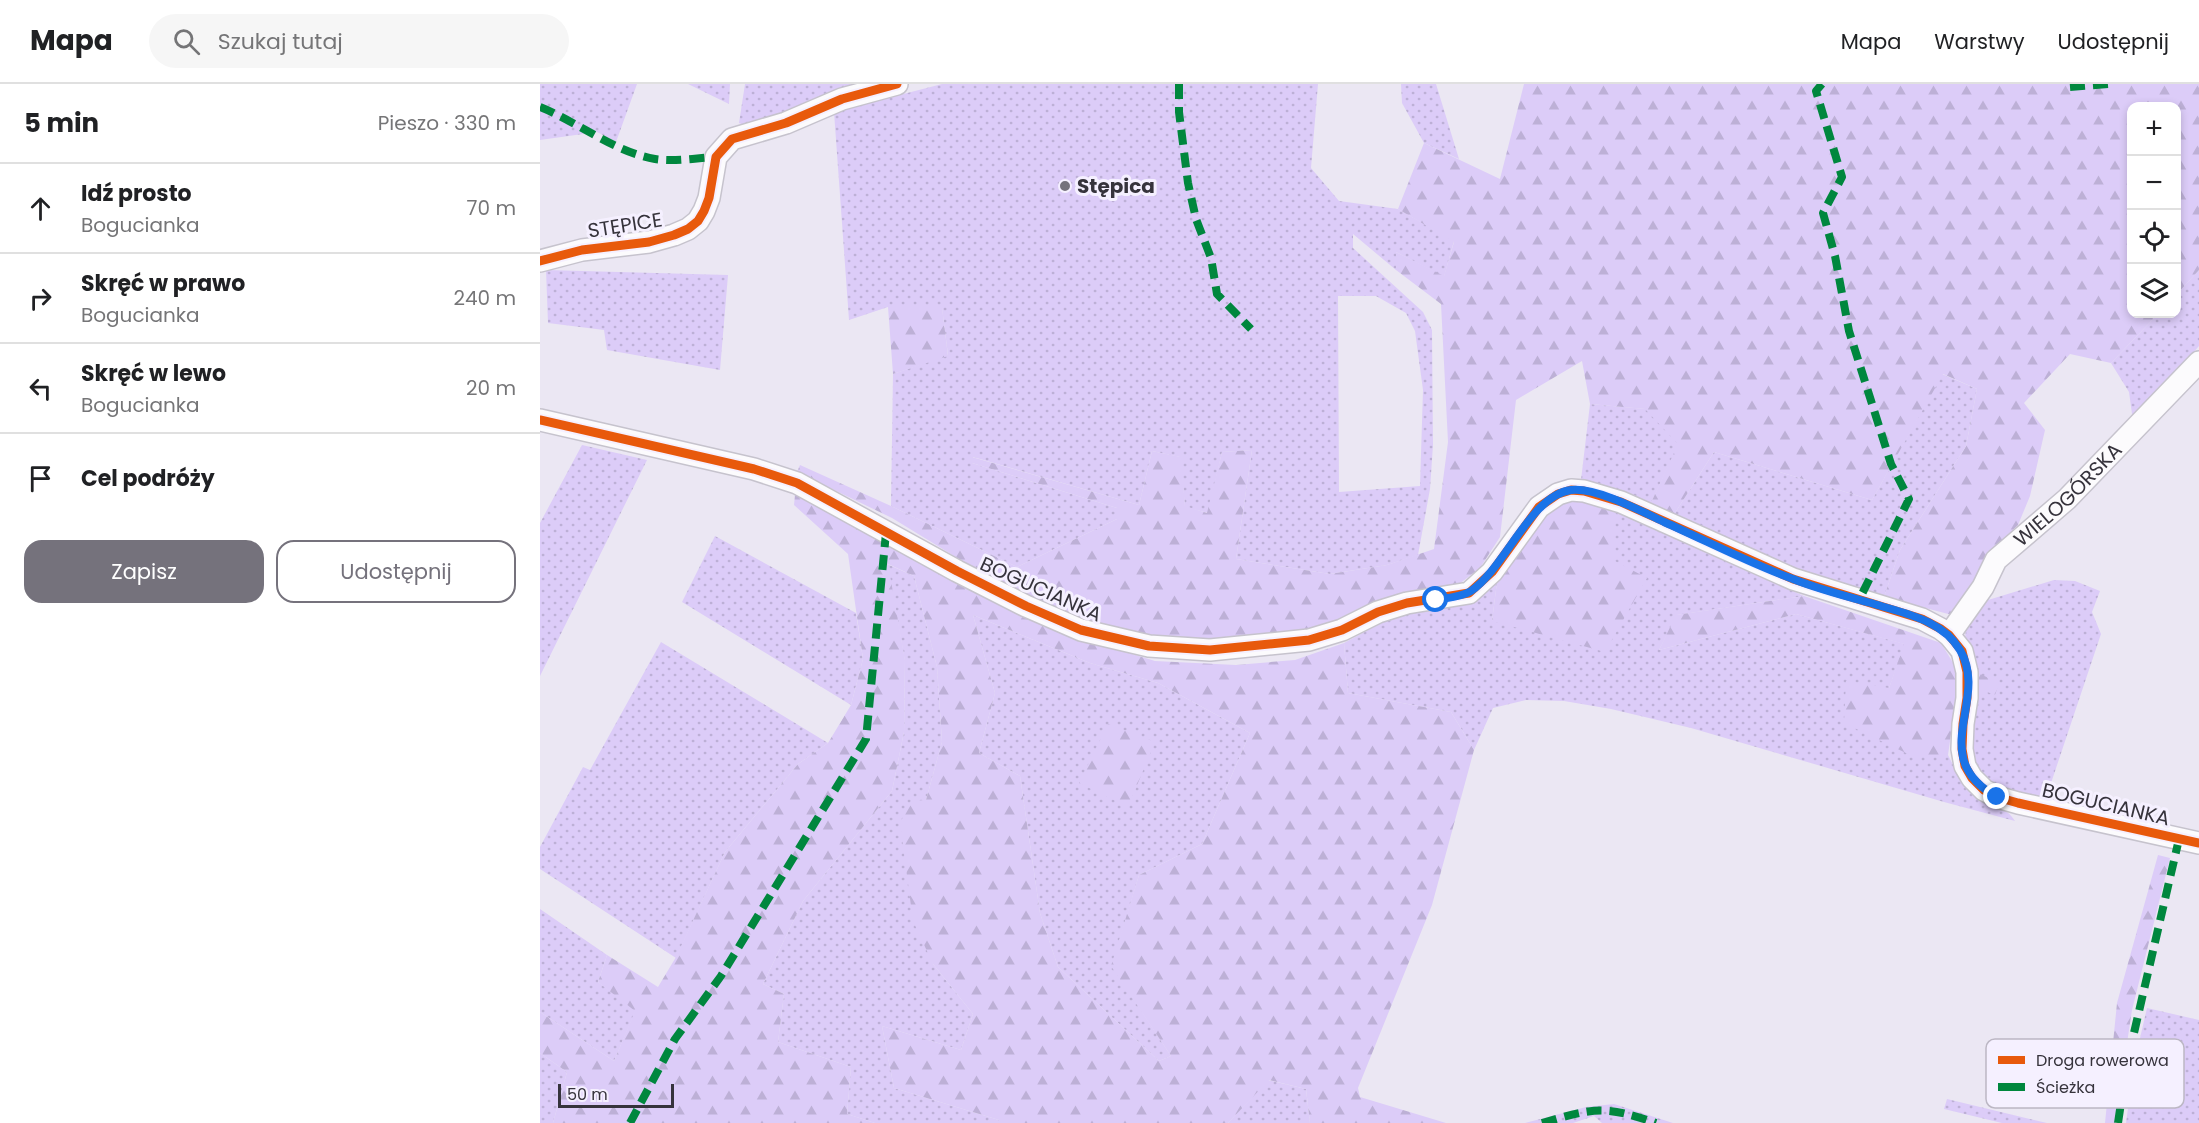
<!DOCTYPE html>
<html lang="pl">
<meta charset="utf-8">
<style>
body{margin:0;font-family:Poppins,sans-serif;background:#f6f6f6;color:#202124}
.controls{position:absolute;right:18px;top:18px;display:grid;overflow:hidden;border-radius:12px;box-shadow:0 3px 9px #0003}
.controls button{width:54px;height:54px;display:grid;place-items:center;padding:0;border:0;border-bottom:2px solid #e0e0e0;background:#fff;color:#202124;font:30px sans-serif}
.scale{position:absolute;left:18px;bottom:15px;width:116px;box-sizing:border-box;padding-left:6px;border:3px solid #36333c;border-top:0;font-size:16px;line-height:21px;white-space:nowrap;color:#36333c;-webkit-text-stroke:4px #f5f0ff;paint-order:stroke}
.stop{position:absolute;width:18px;height:18px;margin:-14px;border:4px solid #1a73e8;border-radius:50%;background:#fff}
.stop.end{background:#1a73e8;border-color:#fff;box-shadow:0 2px 6px #0008}
.list{margin:0;padding:0;list-style:none}
h2{display:flex;justify-content:space-between;align-items:center;height:78px;margin:0;padding:0 24px;font-size:26px}
h2 small{font-size:20px;font-weight:400;color:#757577}
.list li{display:grid;grid-template-columns:39px 1fr auto;gap:18px;align-items:center;box-sizing:border-box;height:90px;padding:0 24px;border-top:2px solid #e0e0e0}
.list b{display:block;font-size:22px;white-space:nowrap}
.list p{margin:0;font-size:20px;white-space:nowrap;color:#757577}
.list em{font-size:20px;font-style:normal;color:#757577}
.actions{display:flex;gap:12px;padding:18px 24px}
.actions a{flex:1;padding:14px 0;border:2px solid #75727c;border-radius:18px;text-align:center;font-size:21px;color:#75727c}
.actions .main{background:#75727c;color:#fff}
.icon{flex:none;width:33px;height:33px;fill:none;stroke:currentColor;stroke-width:2;stroke-linecap:round;stroke-linejoin:round}
.map{position:relative;flex:none;width:1659px;height:1039px;overflow:hidden}
header{display:flex;align-items:center;gap:36px;box-sizing:border-box;height:84px;padding:0 30px;background:#fff;border-bottom:2px solid #e0e0e0}
header strong{font-size:28px}
nav{display:flex;gap:33px;margin-inline-start:auto;font-size:21px}
.search{width:420px;height:54px;background:#f6f6f6;display:flex;align-items:center;gap:15px;box-sizing:border-box;padding:0 21px;border-radius:33px;color:#757577;font-size:22px}
main{display:flex}
aside{flex:1;background:#fff}
.map>svg:first-child{display:block}
.green{fill:url(#green-dots);fill-rule:evenodd}
.forest{fill:url(#forest-firs);fill-rule:evenodd}
.lines{fill:none;stroke-linecap:round;stroke-linejoin:round}
.minor-casing{stroke:#c6c3cd;stroke-width:24}
.minor{stroke:#fcfbfd;stroke-width:21}
.quiet{stroke:#00873e;stroke-width:8;stroke-dasharray:15 8;stroke-linecap:butt}
.cycleway-casing{stroke:#f5f0ff;stroke-width:13}
.cycleway{stroke:#e8590c;stroke-width:9}
.route{stroke:#1a73e8;stroke-width:8}
.poi-dot{fill:#75727c;stroke:#f5f0ff;stroke-width:2}
.labels{text-anchor:middle;stroke-width:6;stroke-linejoin:round;paint-order:stroke}
.poi-label{font-size:20px;font-weight:bold;fill:#36333c;stroke:#f5f0ff;text-anchor:start}
.street-label{font-size:20px;fill:#36333c;stroke:#f5f0ff}
.key{fill:#f5f0ff;stroke:#bcb7c4;stroke-width:1.5}
.key-label{font-size:16px;fill:#36333c}
</style>
<header>
<strong>Mapa</strong>
<div class="search"><svg class="icon" aria-label="search" viewBox="0 0 24 24"><circle cx="10" cy="10" r="6"/><path d="M15 15l6 6"/></svg>Szukaj tutaj</div>
<nav><a>Mapa</a><a>Warstwy</a><a>Udostępnij</a></nav>
</header>
<main>
<aside>
<h2>5 min<small>Pieszo · 330 m</small></h2>
<ul class="list">
<li><svg class="icon" aria-label="ahead" viewBox="0 0 24 24"><path d="M12 20V5M6 11l6-6 6 6"/></svg><div><b>Idź prosto</b><p>Bogucianka</p></div><em>70 m</em></li>
<li><svg class="icon" aria-label="right" viewBox="0 0 24 24"><path d="M7 20v-9h11M14 6l5 5-5 5"/></svg><div><b>Skręć w prawo</b><p>Bogucianka</p></div><em>240 m</em></li>
<li><svg class="icon" aria-label="left" viewBox="0 0 24 24"><path d="M17 20v-9H6M10 6l-5 5 5 5"/></svg><div><b>Skręć w lewo</b><p>Bogucianka</p></div><em>20 m</em></li>
<li><svg class="icon" aria-label="arrive" viewBox="0 0 24 24"><path d="M6 21V4h12l-3 4 3 4H6"/></svg><div><b>Cel podróży</b></div></li>
</ul>
<div class="actions"><a class="main">Zapisz</a><a>Udostępnij</a></div>
</aside>
<div class="map">
<svg width="1659" height="1039" viewBox="0 0 1659 1039">
<defs>
<pattern id="green-dots" width="8" height="8" patternUnits="userSpaceOnUse" patternTransform="scale(1.5)"><rect width="8" height="8" fill="#dcccf8"/><path d="M2 2h.1M6 6h.1" fill="none" stroke="#bdb0d6" stroke-width="1.8" stroke-linecap="round"/></pattern>
<pattern id="forest-firs" width="22" height="20" patternUnits="userSpaceOnUse" patternTransform="scale(1.5)"><rect width="22" height="20" fill="#dcccf8"/><path d="M5 1l3.5 6h-7zM16 11l3.5 6h-7z" fill="#bdb0d6"/></pattern>
</defs>
<rect width="100%" height="100%" fill="#ebe7f3"/>
<!-- green -->
<path class="green" d="M0 0H97L76 58 57 48 0 56Z
M148 0H190L189 20Z
M205 0H343L210 44 199 39Z
M402 0H778L771 84 799 117 858 125 914 157 904 193 856 168V186L813 150V164L883 228 892 246 893 361 890 405 878 471 847 481 790 490 696 475 712 366 682 368 668 429 645 423 640 373 612 367 599 421 433 373 432 379 577 424V435L477 483 351 422 353 290 408 271 402 224 348 223 309 236 294 28ZM798 212H836L866 229 875 247 883 306 880 402 799 408Z
M861 0H896L919 75 884 59 862 19Z
M6 186 188 191 180 286 67 266 64 246 8 239Z
M1659 186V262L1593 337 1589 308 1571 279 1618 230H1636L1637 210Z
M1402 290 1437 305 1426 362 1360 466 1344 513 1255 485 1133 432 1174 368 1332 416Z
M1050 320 1106 325 1139 360 1110 421 1070 404 1041 396Z
M42 361 107 376 0 592V439Z
M1073 427 1264 512 1137 531 1119 566 1256 530 1365 560 1349 604 1370 671H1408C1416 687 1427 706 1443 718 1456 727 1465 721 1475 737L1404 718 1151 644 1071 625 1024 617 986 616 953 624 934 666 911 628 808 609 804 559 860 529 925 516 957 498 952 537 1073 476Z
M175 452 316 529 323 575 311 621 142 518Z
M347 480 374 492 397 583 402 658 386 716 393 880 433 930 421 966 342 942 354 1004 459 1036V1039H335L307 1030 311 983 238 958 244 910 223 900 263 817 352 707 364 648 365 577Z
M1514 496 1535 497 1560 507 1552 528 1561 550 1506 714 1459 704 1448 697 1436 683 1429 664 1436 588 1425 555 1426 544 1448 516Z
M433 531 550 579 618 599 710 649 662 760 599 791 572 882 631 972 619 977 518 883 500 829 480 692 439 669 455 609Z
M121 558 288 659 258 680 185 768 136 874 0 785V763L43 683 50 686Z
M0 825 67 871 58 898 96 926 74 977 0 928Z
M1607 924 1659 936V1039H1586L1594 980Z
M0 969 27 988 13 1039H0Z
M728 996 766 1005 770 1039H688Z
M1407 1015 1507 1039H1462L1404 1025Z
M1074 1020 1133 1039H1062L1054 1032 1033 1039H985L1046 1023Z"/>
<!-- forest -->
<path class="forest" d="M984 0H1659V186L1637 210 1636 22H1592V230H1618L1571 279 1530 270 1484 319 1505 346 1490 412 1478 441 1448 470 1429 510 1412 531 1344 513 1360 466 1426 362 1437 305 1403 290 1332 416 1174 368 1133 432 1110 421 1138 360 1105 325 1050 320 1042 277 976 316 960 453 940 484 918 501 852 512 802 536 755 555 617 558 550 539 483 514 352 434 257 388 260 381 351 422 477 483 577 435V424L432 379V373L599 421 612 367 641 373 645 422 667 429 682 368 712 366 696 475 790 490 847 481 894 465 908 358 901 220 856 186V168L904 192 914 158 858 125 884 59 960 95Z
M348 223H402L408 272 353 290Z
M255 411 304 432 540 554 615 577 696 581 755 576 804 559 808 609 911 628 934 666 892 821 818 1004 820 1013 906 1039H770L766 1005 729 996 688 1039H459V1036L354 1004 342 942 421 966 433 930 393 880 373 837 360 739 371 717 386 716 402 658 397 583 374 492 348 480 365 576 364 648 352 707 263 817 223 900 244 910 238 958 311 983 307 1030 335 1039H13L27 988 0 969V928L74 977 95 927 58 898 67 871 118 903 136 873 185 768 258 680 288 659 311 621 323 575 308 470 254 421ZM433 531 550 579 618 599 710 649 662 760 599 791 571 882 631 972 619 977 518 883 500 829 480 692 439 669 455 609Z
M1027 418H1048L1073 427V476L1107 494 1065 568 952 537 957 498 996 440 1012 424Z
M1264 512 1401 559 1418 587 1417 608 1408 671H1370L1304 639 1306 597 1349 604 1364 560 1256 530 1119 566 1136 531Z
M1436 588 1459 599 1455 611 1437 604Z
M568 640 615 658 588 723 539 699Z
M1618 771 1630 774 1592 926 1575 1039H1565L1577 919Z"/>
<g class="lines">
<!-- minor casing -->
<g class="minor-casing">
<g id="minor">
<path d="M0 177 42 166 109 158 134 151 148 145 158 137 164 127 169 114 176 73 192 55 246 39 302 15 357 0"/>
<path d="M0 336 214 385 257 399 417 487 486 522 541 546 609 562 670 566 769 556 802 546 838 528 867 519 929 509 952 488 999 423 1018 410 1031 406 1044 407 1081 418 1253 495 1382 535 1401 545 1409 551 1422 567 1427 588V614L1423 640 1422 665 1425 682 1432 694 1444 706 1457 713 1478 719 1659 759"/>
<path id="s1" d="M1409 551 1443 503 1456 476 1527 415 1659 278"/>
</g>
</g>
<!-- minor -->
<use href="#minor" class="minor"/>
<!-- quiet -->
<path class="quiet" d="M639 0V28L648 99 656 135 671 174 677 210 711 245
M1282 0 1276 7 1302 93 1283 129 1295 172 1309 247 1351 380 1369 415 1319 516
M1530 3 1569 0
M0 23C38 38 74 68 115 75 134 78 156 74 176 73
M90 1039 135 955 181 892 326 655 346 449
M1002 1039C1054 1024 1064 1021 1116 1039
M1578 1039 1587 979 1639 755"/>
<!-- cycleway casing -->
<g class="cycleway-casing">
<path id="cycleway" d="M0 177 42 166 109 158 134 151 148 145 158 137 164 127 169 114 176 73 192 55 246 39 302 15 357 0
M0 336 214 385 257 399 417 487 486 522 541 546 609 562 670 566 769 556 802 546 838 528 867 519 929 509 952 488 999 423 1018 410 1031 406 1044 407 1081 418 1253 495 1382 535 1401 545 1409 551 1422 567 1427 588V614L1423 640 1422 665 1425 682 1432 694 1444 706 1457 713 1478 719 1659 759"/>
</g>
<!-- cycleway -->
<use href="#cycleway" class="cycleway"/>
</g>
<g class="lines">
<!-- route -->
<path class="route" d="M896 516C906 514 922 513 931 507 965 484 991 411 1031 406 1056 403 1101 427 1124 438 1167 457 1209 479 1253 495 1278 505 1305 512 1331 519 1362 529 1402 535 1420 566 1450 616 1385 673 1457 713"/>
</g>
<!-- markers -->
<circle class="poi-dot" cx="525" cy="102" r="6"/>
<g class="labels">
<!-- poi labels -->
<g class="poi-label">
<text x="537" y="109">Stępica</text>
</g>
<!-- street labels -->
<g class="street-label">
<text transform="translate(85 141) rotate(-9)" y="7">STĘPICE</text>
<text dy="7" stroke="none"><textPath href="#s1" startOffset="186">WIELOGÓRSKA</textPath></text>
<text transform="translate(501 505) rotate(24)" y="7">BOGUCIANKA</text>
<text transform="translate(1566 720) rotate(13)" y="7">BOGUCIANKA</text>
</g>
</g>
<!-- legend -->
<rect x="1446" y="955" width="198" height="69" rx="9" class="key"/>
<rect x="1458" y="972" width="27" height="8" fill="#e8590c"/>
<rect x="1458" y="999" width="27" height="8" fill="#00873e"/>
<g class="key-label">
<text x="1496" y="982">Droga rowerowa</text>
<text x="1496" y="1009">Ścieżka</text>
</g>
</svg>
<div class="controls">
<button>+</button>
<button>−</button>
<button><svg class="icon" aria-label="locate" viewBox="0 0 24 24"><circle cx="12" cy="12" r="6"/><path d="M12 2v4M12 18v4M2 12h4M18 12h4"/></svg></button>
<button><svg class="icon" aria-label="layers" viewBox="0 0 24 24"><path d="M12 4l9 5-9 5-9-5zM3 14l9 5 9-5"/></svg></button>
</div>
<div class="scale">50 m</div>
<div class="stop" style="left:896px;top:516px"></div>
<div class="stop end" style="left:1457px;top:713px"></div>
</div>
</main>
